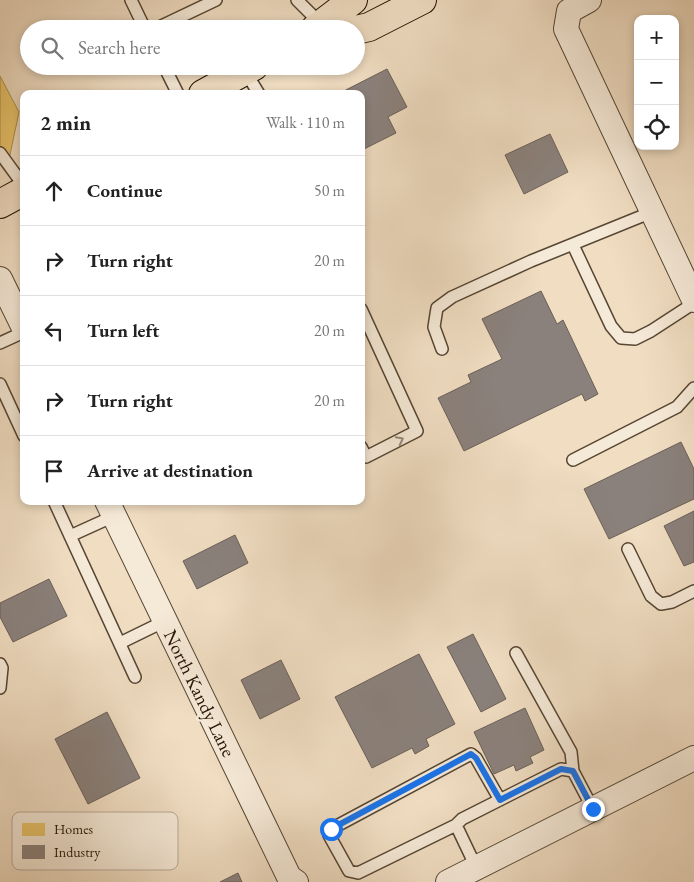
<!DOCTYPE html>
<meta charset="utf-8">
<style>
body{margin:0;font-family:"EB Garamond",serif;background:#f6f6f6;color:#222}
.controls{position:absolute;right:15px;top:15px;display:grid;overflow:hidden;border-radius:10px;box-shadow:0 2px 8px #0003}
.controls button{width:45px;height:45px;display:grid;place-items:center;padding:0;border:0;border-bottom:1px solid #e0e0e0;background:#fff;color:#222;font:25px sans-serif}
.stop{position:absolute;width:15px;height:15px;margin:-11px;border:4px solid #1a73e8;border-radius:50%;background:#fff}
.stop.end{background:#1a73e8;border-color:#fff;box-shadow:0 1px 5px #0008}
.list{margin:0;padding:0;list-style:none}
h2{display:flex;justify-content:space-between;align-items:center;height:65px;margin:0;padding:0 20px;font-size:21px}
h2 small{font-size:16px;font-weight:400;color:#767676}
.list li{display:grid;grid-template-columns:32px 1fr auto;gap:15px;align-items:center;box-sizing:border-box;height:70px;padding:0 20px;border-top:1px solid #e0e0e0}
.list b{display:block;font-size:19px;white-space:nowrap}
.list em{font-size:16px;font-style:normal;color:#767676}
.icon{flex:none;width:28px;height:28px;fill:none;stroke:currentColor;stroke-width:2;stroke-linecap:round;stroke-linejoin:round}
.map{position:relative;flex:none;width:694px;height:882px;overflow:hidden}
.search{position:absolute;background:#fff;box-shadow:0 2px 8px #0003;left:20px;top:20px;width:345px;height:55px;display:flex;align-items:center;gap:12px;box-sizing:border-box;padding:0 18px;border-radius:28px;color:#767676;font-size:19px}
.panel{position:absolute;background:#fff;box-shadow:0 2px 8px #0003;left:20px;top:90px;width:345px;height:415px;border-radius:10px}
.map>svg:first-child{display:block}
.homes{fill:#e9c46a;stroke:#ad8f4b}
.industry{fill:#8a817c;stroke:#6b6058}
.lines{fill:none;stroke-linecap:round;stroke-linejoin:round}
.service-casing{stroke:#564633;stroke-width:14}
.minor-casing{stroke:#564633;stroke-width:26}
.primary-casing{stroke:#221303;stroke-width:30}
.service{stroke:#f5e9d7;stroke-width:11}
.minor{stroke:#f5e9d7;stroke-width:24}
.primary{stroke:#f0ddc2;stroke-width:28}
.oneway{stroke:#968978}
.route{stroke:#1a73e8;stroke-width:6}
.labels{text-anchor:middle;stroke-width:5;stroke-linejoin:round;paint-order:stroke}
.street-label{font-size:19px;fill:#221303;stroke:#f5e9d7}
.key{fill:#f5e9d7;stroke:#b6a997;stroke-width:1}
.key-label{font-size:14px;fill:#221303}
</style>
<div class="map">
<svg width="694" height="882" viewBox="0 0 694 882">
<rect width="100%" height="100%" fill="#f0ddc2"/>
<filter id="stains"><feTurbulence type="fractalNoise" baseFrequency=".004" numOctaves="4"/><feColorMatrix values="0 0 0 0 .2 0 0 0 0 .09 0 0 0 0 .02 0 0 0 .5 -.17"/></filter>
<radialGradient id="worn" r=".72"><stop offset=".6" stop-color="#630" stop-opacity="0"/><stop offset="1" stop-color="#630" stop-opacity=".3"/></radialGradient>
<!-- homes -->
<path class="homes" d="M0 76 19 112 8 164 0 147Z"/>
<!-- industry -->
<path class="industry" d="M387 69 407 107 388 117 396 133 364 149 361 145V94H338Z
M550 134 568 172 524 194 505 155Z
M541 291 557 324 563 320 598 394 585 401 582 394 464 451 438 398 471 382 468 375 502 359 482 319Z
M681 442 694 469V499L609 539 584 489Z
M694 511V562L684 566 664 526Z
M235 535 248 563 197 589 183 561Z
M49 579 67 616 13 642 0 617V603Z
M473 634 506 699 481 712 447 647Z
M419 654 455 724 426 739 429 746 415 754 412 748 372 768 335 697Z
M281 660 300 699 260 719 241 680Z
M525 708 544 750 530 757 533 763 516 771 514 765 494 774 474 732Z
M107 712 140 778 88 804 55 739Z
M238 873 242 882H220Z"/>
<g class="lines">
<!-- service casing -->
<g class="service-casing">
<path id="service" d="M131 0 145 29
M297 0 321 24
M155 29 216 0
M164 66 178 94
M245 71 259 94
M0 153 24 186
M573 245 611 326 621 338 635 339 651 331 694 303
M361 309 417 431 366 457 361 447
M0 343 24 332
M442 349 434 327 437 308 452 297 531 261 652 212
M0 384 24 436
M573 460 677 407 694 388
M54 501 135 677
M70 536 114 516
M628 549 651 596 661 604 672 602 694 591
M120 643 165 621
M516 653 571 752 573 771
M0 664 2 668 0 688
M456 825 358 873 349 871 329 835 331 829 471 754 476 758 500 800
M476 867 456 825 462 819 561 769 573 771 593 809"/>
</g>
<!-- minor casing -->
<g class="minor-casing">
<path id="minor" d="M589 0 569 11 566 29 694 300
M0 279 24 328
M107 501 289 877 296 882
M448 882 694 758"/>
</g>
<!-- primary casing -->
<g class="primary-casing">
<path id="primary" d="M315 29 353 0
M356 30 369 27 422 0
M203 94 254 66
M0 204 24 191"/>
</g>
<!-- service -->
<use href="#service" class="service"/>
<!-- minor -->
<use href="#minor" class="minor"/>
<!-- primary -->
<use href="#primary" class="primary"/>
</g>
<!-- one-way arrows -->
<defs><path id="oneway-chevron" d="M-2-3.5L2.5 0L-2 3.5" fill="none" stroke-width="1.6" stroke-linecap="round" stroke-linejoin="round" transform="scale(1.25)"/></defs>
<use class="oneway" href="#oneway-chevron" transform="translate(400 440) rotate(-27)"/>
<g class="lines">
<!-- route -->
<path class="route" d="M331 829 471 754 476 758 500 800 561 769 573 771 593 809"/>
</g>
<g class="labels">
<!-- street labels -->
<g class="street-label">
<text transform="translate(200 693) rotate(64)" y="7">North Kandy Lane</text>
</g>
</g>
<!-- legend -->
<rect x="12" y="812" width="166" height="58" rx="8" class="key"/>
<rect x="22" y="823" width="23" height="13" fill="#e9c46a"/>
<rect x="22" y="845" width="23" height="14" fill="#8a817c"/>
<g class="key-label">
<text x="54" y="834">Homes</text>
<text x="54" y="857">Industry</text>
</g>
<rect width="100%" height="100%" filter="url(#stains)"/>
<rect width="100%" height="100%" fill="url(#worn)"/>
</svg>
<div class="controls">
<button>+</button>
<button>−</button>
<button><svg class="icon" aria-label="locate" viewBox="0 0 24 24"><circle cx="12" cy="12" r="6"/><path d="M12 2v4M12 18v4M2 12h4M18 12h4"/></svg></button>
</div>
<div class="stop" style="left:331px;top:829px"></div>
<div class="stop end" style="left:593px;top:809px"></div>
<div class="search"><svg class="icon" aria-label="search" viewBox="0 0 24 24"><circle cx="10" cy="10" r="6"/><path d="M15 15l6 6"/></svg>Search here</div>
<section class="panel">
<h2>2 min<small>Walk · 110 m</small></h2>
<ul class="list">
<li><svg class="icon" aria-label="ahead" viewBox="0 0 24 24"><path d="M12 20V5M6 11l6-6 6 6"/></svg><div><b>Continue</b></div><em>50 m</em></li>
<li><svg class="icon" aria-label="right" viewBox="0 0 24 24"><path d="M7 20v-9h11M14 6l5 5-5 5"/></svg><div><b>Turn right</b></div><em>20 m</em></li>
<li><svg class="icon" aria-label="left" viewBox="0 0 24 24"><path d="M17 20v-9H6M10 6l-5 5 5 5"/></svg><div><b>Turn left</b></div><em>20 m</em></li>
<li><svg class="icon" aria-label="right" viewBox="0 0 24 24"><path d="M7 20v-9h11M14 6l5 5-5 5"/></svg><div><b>Turn right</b></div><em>20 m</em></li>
<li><svg class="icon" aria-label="arrive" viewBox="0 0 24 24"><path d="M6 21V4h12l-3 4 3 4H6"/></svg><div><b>Arrive at destination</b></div></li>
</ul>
</section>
</div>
